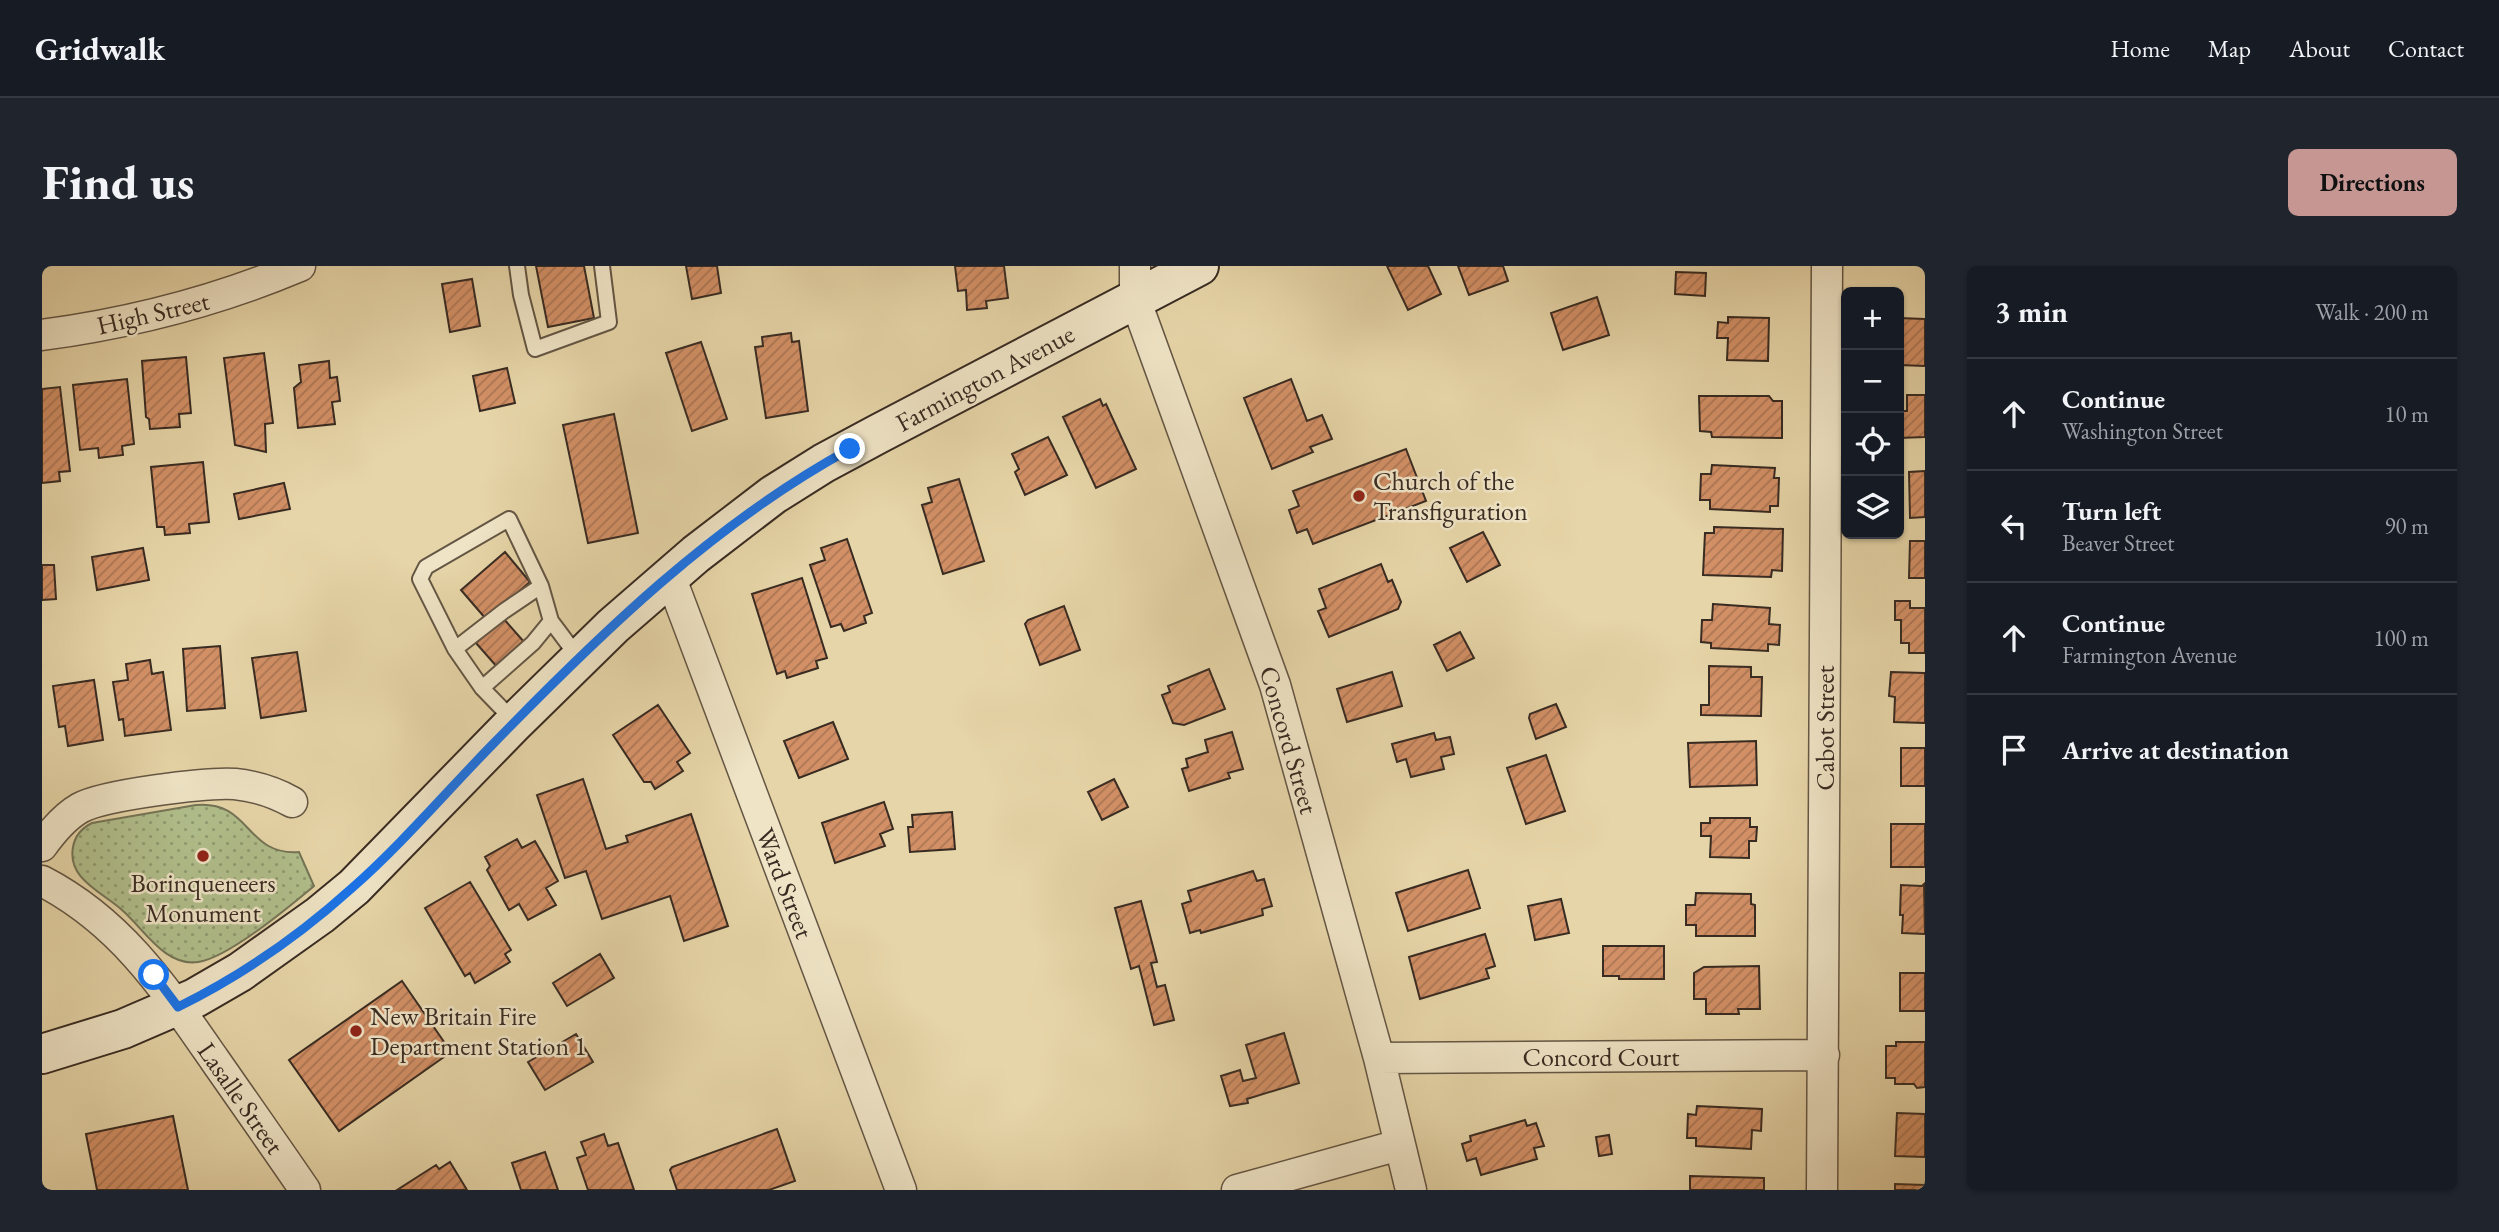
<!DOCTYPE html>
<meta charset="utf-8">
<style>
body{margin:0;font-family:"EB Garamond",serif;background:#20242c;color:#f1f3f6}
.controls{position:absolute;right:21px;top:21px;display:grid;overflow:hidden;border-radius:10px;box-shadow:0 2px 5px #0004}
.controls button{width:63px;height:63px;display:grid;place-items:center;padding:0;border:0;border-bottom:2px solid #363941;background:#171b24;color:#f1f3f6;font:35px sans-serif}
.stop{position:absolute;width:21px;height:21px;margin:-16px;border:5px solid #1a73e8;border-radius:50%;background:#fff}
.stop.end{background:#1a73e8;border-color:#fff;box-shadow:0 2px 7px #0008}
.list{margin:0;padding:0;list-style:none}
h2{display:flex;justify-content:space-between;align-items:center;height:91px;margin:0;padding:0 28px;font-size:30px}
h2 small{font-size:23px;font-weight:400;color:#9ea1a6}
.list li{display:grid;grid-template-columns:46px 1fr auto;gap:21px;align-items:center;box-sizing:border-box;height:112px;padding:0 28px;border-top:2px solid #363941}
.list b{display:block;font-size:26px;white-space:nowrap}
.list p{margin:0;font-size:23px;white-space:nowrap;color:#9ea1a6}
.list em{font-size:23px;font-style:normal;color:#9ea1a6}
.icon{flex:none;width:38px;height:38px;fill:none;stroke:currentColor;stroke-width:2;stroke-linecap:round;stroke-linejoin:round}
.map{position:relative;flex:none;width:1883px;height:924px;overflow:hidden;border-radius:10px}
header{display:flex;align-items:center;gap:42px;box-sizing:border-box;height:98px;padding:0 35px;background:#171b24;border-bottom:2px solid #363941}
header strong{font-size:33px}
nav{display:flex;gap:38px;margin-inline-start:auto;font-size:24px}
.intro{display:flex;align-items:center;justify-content:space-between;box-sizing:border-box;height:168px;padding:0 42px}
h1{margin:0;font-size:49px}
.button{padding:18px 32px;border-radius:10px;background:#c59692;color:#111;font-size:24px;font-weight:700}
main{display:flex;gap:42px;padding:0 42px}
aside{flex:1;background:#171b24;border-radius:10px;box-shadow:0 2px 5px #0004}
.map>svg:first-child{display:block}
.park{fill:url(#park-dots);stroke:#747456;stroke-width:2}
.building{fill:url(#building-hatch);stroke:#382b22;stroke-width:2}
.lines{fill:none;stroke-linecap:round;stroke-linejoin:round}
.lane-casing{stroke:#645644;stroke-width:18}
.street-casing{stroke:#645644;stroke-width:33}
.secondary-casing{stroke:#382b22;stroke-width:42}
.lane{stroke:#efe4c6;stroke-width:14}
.street{stroke:#efe4c6;stroke-width:30}
.secondary{stroke:#efe4c6;stroke-width:38}
.route{stroke:#1a73e8;stroke-width:9}
.poi-dot{fill:#8f2418;stroke:#efe4c6;stroke-width:2.5}
.labels{text-anchor:middle;stroke-width:5;stroke-linejoin:round;paint-order:stroke}
.street-label{font-size:26px;fill:#382b22;stroke:#efe4c6}
.poi-label{font-size:26px;fill:#382b22;stroke:#efe4c6;text-anchor:start}
</style>
<header>
<strong>Gridwalk</strong>
<nav><a>Home</a><a>Map</a><a>About</a><a>Contact</a></nav>
</header>
<div class="intro"><h1>Find us</h1><a class="button">Directions</a></div>
<main>
<div class="map">
<svg width="1883" height="924" viewBox="0 0 1883 924">
<defs>
<pattern id="park-dots" width="8" height="8" patternUnits="userSpaceOnUse" patternTransform="scale(1.75)"><rect width="8" height="8" fill="#b0be8b"/><path d="M2 2h.1M6 6h.1" fill="none" stroke="#909b71" stroke-width="1.8" stroke-linecap="round"/></pattern>
<pattern id="building-hatch" width="6" height="6" patternUnits="userSpaceOnUse" patternTransform="scale(1.75)"><rect width="6" height="6" fill="#d39066"/><path d="M-1 1l2-2M0 6l6-6M5 7l2-2" fill="none" stroke="#ac7654"/></pattern>
</defs>
<rect width="100%" height="100%" fill="#e6d5a8"/>
<filter id="stains"><feTurbulence type="fractalNoise" baseFrequency=".00286" numOctaves="4"/><feColorMatrix values="0 0 0 0 .2 0 0 0 0 .09 0 0 0 0 .02 0 0 0 .5 -.17"/></filter>
<radialGradient id="worn" r=".72"><stop offset=".6" stop-color="#630" stop-opacity="0"/><stop offset="1" stop-color="#630" stop-opacity=".3"/></radialGradient>
<!-- park -->
<path class="park" d="M154 539C209 534 203 590 257 586L272 620C248 640 186 692 156 696 123 701 102 663 80 644 60 626 25 613 31 581 33 570 40 562 50 557Z"/>
<!-- building -->
<path class="building" d="M494 0H542L552 52 506 61Z
M644 0H675L679 27 650 33Z
M913 0H962L966 32 944 35 945 42 925 44 924 24 916 25Z
M1345 0H1386L1399 28 1366 44Z
M1416 0H1461L1466 15 1427 29Z
M1634 6 1664 7 1663 30 1633 28Z
M430 13 438 60 408 66 400 18Z
M1555 31 1567 69 1521 84 1509 47Z
M1686 51 1727 52 1726 95 1685 94 1686 72H1675L1676 56 1686 57Z
M1857 52 1883 53V100L1857 99Z
M749 67 750 76 757 75 766 145 724 152 713 81 721 80 720 71Z
M659 76 685 153 650 165 624 87Z
M222 87 231 157 223 158 224 186 193 179 182 92Z
M144 91 149 147 137 148 138 161 108 163 107 153 104 151 100 95Z
M287 95 288 112 295 111 298 135 290 136 293 158 256 162 252 122 259 116 257 99Z
M465 102 473 137 438 145 431 110Z
M85 113 92 178 80 180 81 189 57 192 56 182 38 184 31 119Z
M1249 113 1265 155 1280 149 1290 173 1268 181 1271 186 1230 203 1202 132Z
M18 121 28 205 17 206 18 215 0 217V123Z
M1865 129H1883V171L1857 172V145H1865Z
M1657 130H1727L1731 135H1740V172L1670 171 1669 166 1658 165Z
M1058 133 1061 140 1064 138 1094 203 1054 222 1021 151Z
M572 148 596 267 546 277 521 159Z
M1006 171 1025 209 983 229 973 206 977 203 970 188Z
M1364 183 1384 235 1271 278 1265 263 1255 267 1247 244 1257 240 1251 225Z
M161 196 167 256 147 258 148 267 123 269 122 261H115L109 201Z
M1670 199 1733 202 1732 212H1737L1736 240H1728V246L1668 243V234H1658L1659 208H1669Z
M1883 205V251L1868 252 1867 206Z
M917 213 942 295 901 308 880 239 890 236 886 222Z
M242 217 248 243 197 253 192 228Z
M1672 261 1741 263 1740 305 1730 304 1729 311 1661 309 1663 267H1672Z
M1441 266 1458 299 1425 316 1408 282Z
M805 273 830 347 822 350 824 357 802 365 799 358 789 361 768 299 783 294 779 282Z
M1868 275H1883V312H1867Z
M101 282 107 314 55 324 50 291Z
M463 286 488 316 444 353 419 324Z
M1339 298 1346 316 1350 314 1359 336 1356 343 1287 371 1276 345 1284 342 1277 323Z
M0 299H12L14 333 0 334Z
M760 312 785 392 774 395 776 402 745 412 743 405 735 408 710 328Z
M1853 335H1868V342H1883V387H1867V377H1859V354H1853Z
M1671 338 1728 342 1727 358 1738 359 1737 379 1726 378V385L1669 382V377L1659 376 1660 354H1670Z
M1022 340 1038 384 998 399 983 358 986 354Z
M461 352 483 377 456 402 434 377Z
M1418 366 1432 392 1405 405 1392 379Z
M178 380 183 442 145 445 141 383Z
M255 386 264 445 219 452 210 392Z
M108 394 110 408 121 406 129 464 83 470 81 453 77 454 71 416 86 414 84 398Z
M1667 400 1709 401V411H1720L1719 450 1659 449V439H1667Z
M1167 403 1183 443 1142 459 1131 457 1120 429 1128 426 1126 420Z
M1350 406 1360 440 1305 456 1295 423Z
M1849 406 1883 407V457L1852 456 1853 431 1847 430Z
M52 414 61 474 26 480 23 460 17 461 11 420Z
M1514 438 1524 461 1494 473 1487 452 1488 448Z
M616 439 648 487 635 496 641 505 613 523 609 516H602L571 469Z
M791 456 806 493 757 512 742 475Z
M1190 466 1201 503 1186 507 1188 512 1147 525 1140 503 1146 501 1144 493 1166 486 1163 474Z
M1392 467 1394 474 1408 471 1412 488 1399 491 1402 503 1369 511 1364 493 1355 496 1350 478Z
M1714 475 1715 519 1648 521 1646 477Z
M1859 482H1883V520H1859Z
M1504 489 1523 545 1484 558 1465 502Z
M541 513 564 583 586 576 584 570 649 548 686 660 642 675 628 630 560 653 544 605 523 612 495 529Z
M1072 513 1086 541 1060 554 1046 526Z
M842 536 851 563 838 568 843 580 793 597 780 557Z
M910 546 913 583 868 586 866 561H871L870 549Z
M1668 552H1708V561H1715L1714 575H1707V592L1668 591 1669 570H1659V557H1668Z
M1849 558H1883V601H1849Z
M475 573 480 582 493 575 516 615 504 622 514 639 486 654 477 638 467 644 445 604 448 600 443 591Z
M1426 604 1438 642 1366 665 1354 627Z
M1211 605 1215 615 1222 613 1230 640 1220 643 1221 649 1159 667 1158 664 1148 667 1140 638 1149 635 1146 625Z
M428 616 469 684 463 688 468 696 433 717 428 707 423 710 383 642Z
M1882 618 1883 668 1860 667 1861 649H1858L1859 619 1880 620Z
M1654 627 1709 628V638L1713 639V670H1654V659H1644V639H1653Z
M1519 633 1527 667 1493 674 1486 640Z
M1099 635 1115 696 1109 697 1115 721 1123 719 1132 754 1112 759 1097 700 1089 703 1073 642Z
M1443 668 1453 700 1444 703 1447 712 1378 733 1367 691Z
M1561 680H1622V713H1577V710H1561Z
M558 688 572 712 525 740 511 717Z
M1717 700 1718 743H1696L1697 748H1664V733H1652V707L1662 701Z
M1858 707H1883V745H1858Z
M360 715 409 786 297 865 247 794Z
M1242 767 1257 817 1205 833 1206 837 1188 840 1179 810 1198 804 1201 815 1214 812 1204 779Z
M534 768 551 796 503 824 486 796Z
M1854 776H1883V821L1875 822 1872 818H1853V812H1844V780H1854Z
M1655 840 1720 843 1719 865 1710 864 1709 883 1654 880V872H1645L1646 848 1654 849Z
M1855 847 1883 848V891L1853 890Z
M131 850 146 924H55L44 868Z
M1483 854 1485 860 1494 857 1502 880 1492 882 1495 893 1439 909 1434 892 1425 895 1420 878 1429 875 1428 870Z
M735 863 753 915 727 924H635L628 904 630 901Z
M562 868 566 880 576 877 592 924H546L535 892 544 889 539 876Z
M1567 869 1570 888 1557 890 1554 871Z
M503 886 516 924H479L470 897Z
M408 896 425 924H355L394 899 397 903Z
M1648 910 1722 912V924H1648Z
M1853 918 1883 919V924H1853Z"/>
<g class="lines">
<!-- lane casing -->
<g class="lane-casing">
<path id="lane" d="M475 0 479 29 493 83 567 56 560 0
M413 383 462 345 499 320
M440 422 491 377 509 355
M471 454 440 422 413 383 378 313 384 301 467 253 499 320 509 355 536 391"/>
</g>
<!-- street casing -->
<g class="street-casing">
<path id="street" d="M1093 0V33L1233 419 1337 792 1369 924
M0 69C90 57 175 35 258 0
M628 310 859 924
M0 580C10 566 22 551 38 542 61 529 165 516 193 518 212 520 232 526 250 536
M0 615C79 656 122 721 172 793 202 836 233 880 263 924
M1337 792 1782 789
M1195 924 1357 879
M1780 924 1785 0"/>
</g>
<!-- secondary casing -->
<g class="secondary-casing">
<path id="secondary" d="M0 788 81 763 153 732 198 706 278 649 312 621 470 459 571 360 654 288 731 229 782 197 836 168 1157 0"/>
</g>
<!-- lane -->
<use href="#lane" class="lane"/>
<!-- street -->
<use href="#street" class="street"/>
<!-- secondary -->
<use href="#secondary" class="secondary"/>
</g>
<g class="lines">
<!-- route -->
<path class="route" d="M112 709 136 741C199 710 258 669 310 622 360 578 404 526 451 478 558 368 672 257 808 183"/>
</g>
<!-- markers -->
<g class="poi-dot">
<circle cx="1317" cy="230" r="7"/>
<circle cx="161" cy="590" r="7"/>
<circle cx="314" cy="765" r="7"/>
</g>
<g class="labels">
<!-- street labels -->
<g class="street-label">
<text transform="translate(111 47) rotate(-13)" y="9">High Street</text>
<text transform="translate(943 112) rotate(-28)" y="9">Farmington Avenue</text>
<text transform="translate(1783 462) rotate(-90)" y="9">Cabot Street</text>
<text transform="translate(1247 474) rotate(74)" y="9">Concord Street</text>
<text transform="translate(743 617) rotate(69)" y="9">Ward Street</text>
<text x="1559" y="800">Concord Court</text>
<text transform="translate(199 832) rotate(55)" y="9">Lasalle Street</text>
</g>
<!-- poi labels -->
<g class="poi-label">
<text x="1331" y="224">Church of the<tspan x="1331" dy="30">Transfiguration</tspan></text>
<text x="161" y="626" text-anchor="middle">Borinqueneers<tspan x="161" dy="30">Monument</tspan></text>
<text x="328" y="759">New Britain Fire<tspan x="328" dy="30">Department Station 1</tspan></text>
</g>
</g>
<rect width="100%" height="100%" filter="url(#stains)"/>
<rect width="100%" height="100%" fill="url(#worn)"/>
</svg>
<div class="controls">
<button>+</button>
<button>−</button>
<button><svg class="icon" aria-label="locate" viewBox="0 0 24 24"><circle cx="12" cy="12" r="6"/><path d="M12 2v4M12 18v4M2 12h4M18 12h4"/></svg></button>
<button><svg class="icon" aria-label="layers" viewBox="0 0 24 24"><path d="M12 4l9 5-9 5-9-5zM3 14l9 5 9-5"/></svg></button>
</div>
<div class="stop" style="left:112px;top:709px"></div>
<div class="stop end" style="left:808px;top:183px"></div>
</div>
<aside>
<h2>3 min<small>Walk · 200 m</small></h2>
<ul class="list">
<li><svg class="icon" aria-label="ahead" viewBox="0 0 24 24"><path d="M12 20V5M6 11l6-6 6 6"/></svg><div><b>Continue</b><p>Washington Street</p></div><em>10 m</em></li>
<li><svg class="icon" aria-label="left" viewBox="0 0 24 24"><path d="M17 20v-9H6M10 6l-5 5 5 5"/></svg><div><b>Turn left</b><p>Beaver Street</p></div><em>90 m</em></li>
<li><svg class="icon" aria-label="ahead" viewBox="0 0 24 24"><path d="M12 20V5M6 11l6-6 6 6"/></svg><div><b>Continue</b><p>Farmington Avenue</p></div><em>100 m</em></li>
<li><svg class="icon" aria-label="arrive" viewBox="0 0 24 24"><path d="M6 21V4h12l-3 4 3 4H6"/></svg><div><b>Arrive at destination</b></div></li>
</ul>
</aside>
</main>
